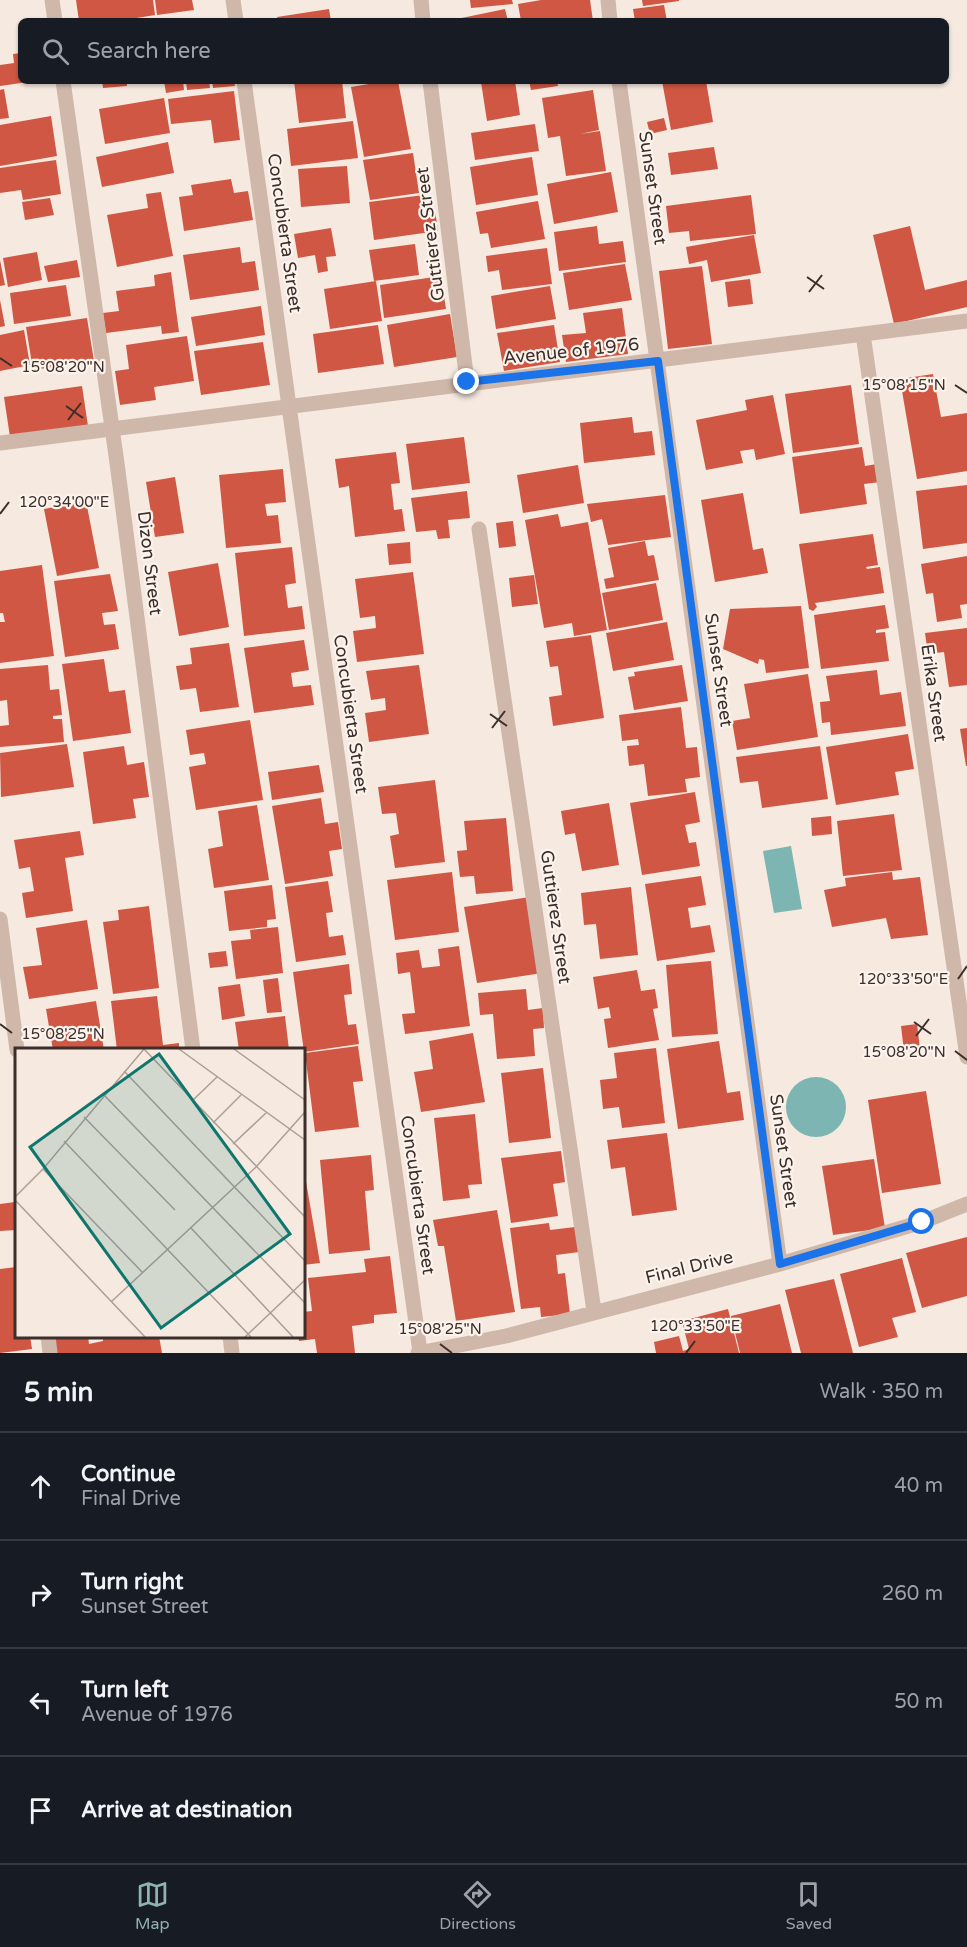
<!DOCTYPE html>
<meta charset="utf-8">
<style>
body{margin:0;font-family:"Varela Round",sans-serif;background:#242831;color:#f1f3f6}
.stop{position:absolute;width:18px;height:18px;margin:-14px;border:4px solid #1a73e8;border-radius:50%;background:#fff}
.stop.end{background:#1a73e8;border-color:#fff;box-shadow:0 2px 6px #0008}
.list{margin:0;padding:0;list-style:none}
h2{display:flex;justify-content:space-between;align-items:center;height:78px;margin:0;padding:0 24px;font-size:26px}
h2 small{font-size:20px;font-weight:400;color:#9ea1a6}
.list li{display:grid;grid-template-columns:39px 1fr auto;gap:18px;align-items:center;box-sizing:border-box;height:108px;padding:0 24px;border-top:2px solid #363941}
.list b{display:block;font-size:22px;white-space:nowrap}
.list p{margin:0;font-size:20px;white-space:nowrap;color:#9ea1a6}
.list em{font-size:20px;font-style:normal;color:#9ea1a6}
.icon{flex:none;width:33px;height:33px;fill:none;stroke:currentColor;stroke-width:2;stroke-linecap:round;stroke-linejoin:round}
.map{position:relative;flex:none;width:967px;height:1353px;overflow:hidden}
.search{position:absolute;background:#171b24;box-shadow:0 2px 4px #0004;left:18px;right:18px;top:18px;height:66px;display:flex;align-items:center;gap:15px;box-sizing:border-box;padding:0 21px;border-radius:9px;color:#9ea1a6;font-size:22px}
.sheet{height:510px;background:#171b24}
nav{display:flex;justify-content:space-around;align-items:center;box-sizing:border-box;height:84px;border-top:2px solid #363941;background:#171b24;font-size:16px;color:#9ea1a6}
nav a{display:grid;justify-items:center;gap:3px}
nav .on{color:#91b2b2}
.map>svg:first-child{display:block}
.water{fill:#7cb5b1}
.building{fill:#d05743}
.lines{fill:none;stroke-linecap:round;stroke-linejoin:round}
.street{stroke:#cfb7aa;stroke-width:15}
.route{stroke:#1a73e8;stroke-width:8}
.ticks{fill:none;stroke:#3c2e2a;stroke-width:2}
.labels{text-anchor:middle;stroke-width:4.5;stroke-linejoin:round;paint-order:stroke}
.street-label{font-size:18px;fill:#3c2e2a;stroke:#fcf3ed}
.inset-road{fill:none;stroke:#ab9e97;stroke-width:1.5}
.view{fill:#0f766e;fill-opacity:0.15;stroke:#0f766e;stroke-width:3}
.inset-edge{fill:none;stroke:#3c2e2a;stroke-width:3}
.ticks-label{font-size:15px;text-anchor:middle;fill:#3c2e2a;stroke:#fcf3ed;stroke-width:4.5;stroke-linejoin:round;paint-order:stroke}
</style>
<div class="map">
<svg width="967" height="1353" viewBox="0 0 967 1353">
<rect width="100%" height="100%" fill="#f5e9e0"/>
<!-- water -->
<path class="water" d="M791 846 802 909 774 913 763 851Z
M786 1107a30 30 0 1 1 60 0a30 30 0 1 1-60 0Z"/>
<!-- building -->
<path class="building" d="M76 0H153L155 15 118 21H79Z
M155 0H192L194 10 157 15Z
M470 0H512L513 4 471 8Z
M541 0H590L593 21H521L518 4Z
M642 0H679V1L643 6Z
M664 5 667 21H635L633 9Z
M329 9 331 21H278L277 17Z
M505 9 508 21H452V20Z
M21 53V81L28 82 0 86V65L14 63 13 54Z
M102 81H127V86L103 88Z
M164 81H183L184 90 166 93Z
M186 81H209L210 88 187 90Z
M212 81H234L235 86 213 88Z
M294 81H342L346 118 299 123Z
M387 81H398L411 149 364 157 351 87Z
M515 81 520 115 487 121 481 82Z
M529 81H557L558 86 531 90Z
M662 81H706L713 122 671 130Z
M4 89 9 118 0 119V90Z
M593 90 599 130 580 134 600 131 606 171 566 176 560 136 548 138 542 98Z
M234 91 240 140 214 143 211 120 171 124 168 99Z
M164 98 170 133 105 144 99 109Z
M51 116 57 156 0 166V125Z
M664 118 667 130 650 134 647 122Z
M353 121 358 158 291 166 287 129Z
M535 124 539 151 475 160 471 133Z
M168 142 174 173 102 187 96 157Z
M714 147 718 169 671 175 668 153Z
M413 153 419 193 370 200 363 160Z
M532 157 538 195 476 205 470 167Z
M56 160 61 194 23 200 21 190 0 193V168Z
M347 166 350 203 301 207 298 169Z
M611 172 618 212 554 224 547 184Z
M231 179 234 193 248 191 253 220 184 231 179 197 193 195 191 185Z
M161 192 173 256 117 267 107 215 148 208 146 194Z
M424 195 426 211 435 210 438 231 374 240 369 202Z
M751 195 756 234 690 241 689 231 669 233 666 206Z
M50 198 54 215 25 220 22 202Z
M538 201 545 239 491 248 488 233 480 234 476 212Z
M597 226 599 244 623 241 626 262 559 271 554 232Z
M910 226 925 290 967 280V307L894 324 873 235Z
M331 228 336 256 326 257 328 271 318 273 315 255 298 258 294 234Z
M754 235 761 273 711 282 707 260 689 264 686 247Z
M415 244 419 275 374 281 369 250Z
M240 247 242 263 255 261 259 290 190 300 183 255Z
M547 248 552 284 502 290 499 270 488 272 486 256Z
M37 252 42 280 8 287 3 258Z
M0 260 5 285 0 286Z
M77 260 80 277 48 282 44 266Z
M625 264 632 300 569 310 563 273Z
M702 266 712 344 668 349 659 271Z
M171 272 179 332 162 334 161 326 106 333 103 313 119 311 116 291 155 286 154 275Z
M441 276 446 309 384 318 380 285Z
M750 279 753 304 728 307 725 282Z
M376 281 382 321 330 329 324 289Z
M66 285 71 316 14 324 10 293Z
M550 286 556 319 496 329 491 296Z
M0 300 5 326 0 327Z
M261 306 265 335 196 346 191 317Z
M622 308 628 354 566 362 562 335 586 333 583 313Z
M450 314 457 357 394 367 387 325Z
M87 318 94 361 33 370 26 327Z
M378 325 384 364 318 373 313 334Z
M554 325 560 362 504 371 497 333Z
M24 330 30 365 0 371V335Z
M187 336 194 381 154 387 156 400 120 405 115 371 129 369 126 345Z
M263 342 270 385 201 395 194 351Z
M933 374 941 417 967 413V471L917 479 900 379Z
M851 385 859 444 793 453 785 394Z
M82 386 88 426 10 437 4 397Z
M773 395 785 454 756 460 754 449 740 451 743 463 706 470 696 420 747 410 745 400Z
M632 417 634 433 652 431 655 455 584 463 580 423Z
M464 437 470 483 412 490 406 444Z
M862 447 865 466 877 464 880 482 864 484 867 504 800 514 792 457Z
M396 452 400 483 391 484 394 510 402 509 405 531 355 537 349 486 339 488 335 459Z
M578 465 584 503 523 513 517 475Z
M283 469 286 502 265 504 267 516 278 515 281 543 226 548 219 475Z
M175 477 184 533 155 537 146 482Z
M967 485V543L923 549 916 491Z
M467 491 470 518 448 520 450 538 438 539 436 530 416 532 411 498Z
M743 493 753 550 763 548 768 573 715 582 701 500Z
M665 495 671 537 608 545 602 519 591 522 587 504Z
M86 501 99 568 57 576 44 509Z
M558 514 561 527 588 522 607 630 574 636 572 623 544 628 525 520Z
M513 521 516 546 499 548 496 523Z
M873 534 878 565 866 567 867 569 880 567 884 593 815 603 817 607 813 611 809 609 799 544Z
M645 541 648 556 654 555 659 580 606 589 604 579 614 577 608 548Z
M410 542 411 563 389 565 387 544Z
M292 547 296 583 285 585 288 608 302 606 305 629 244 636 235 553Z
M967 556V604L960 605 962 618 937 622 933 593 926 594 921 564Z
M218 563 229 627 179 636 168 572Z
M42 565 54 656 0 663V622H5L3 613H0V571Z
M413 572 424 654 357 662 353 631 376 628 375 616 360 618 355 579Z
M110 574 118 611 102 613 104 625 115 624 119 649 65 657 54 581Z
M534 575 538 604 512 607 509 578Z
M656 583 663 620 609 630 602 593Z
M885 605 889 628 876 630V633L885 632 889 661 821 669 814 615Z
M801 606 809 668 766 673 764 660 759 659 758 664 723 649 730 609Z
M667 622 674 660 613 671 606 633Z
M967 628V685L949 687 944 652 928 654 925 633Z
M591 635 604 718 553 726 549 697 562 695 558 666 550 667 546 641Z
M304 640 309 670 291 673 293 687 311 685 314 705 254 713 244 648Z
M229 643 239 707 200 712 196 688 180 690 176 666 192 664 190 648Z
M104 659 109 692 125 690 131 733 73 741 62 664Z
M48 665 50 690 59 689 62 715 53 716V719H62L64 742 0 747V726L9 725 7 700 0 701V669Z
M419 665 429 734 369 742 365 713 386 710 385 698 371 700 366 671Z
M682 665 688 701 634 710 628 677 635 676 634 672Z
M877 670 880 695 901 692 906 726 831 735 830 722 822 723 820 702 830 701 826 676Z
M808 674 818 737 737 750 732 721 750 718 744 684Z
M681 707 686 748 697 747 700 777 685 779 687 792 648 796 644 764 629 766 627 746 639 745 638 739 622 741 619 715Z
M250 720 263 800 196 810 189 767 206 764 204 753 190 755 186 730Z
M967 728V766H966L960 729Z
M908 734 914 769 895 772 899 795 836 805 826 747Z
M67 744 74 787 1 797 0 753Z
M124 746 127 765 144 762 149 797 133 799 136 818 93 824 83 752Z
M820 746 828 799 762 808 758 781 740 783 736 757Z
M319 765 324 792 272 800 268 772Z
M435 780 445 862 395 868 390 836 399 834 396 813 382 814 378 787Z
M695 792 700 822 685 825 689 843 696 842 700 866 642 875 630 803Z
M321 798 325 824 338 822 342 849 329 851 333 876 285 884 272 806Z
M609 803 619 865 582 871 575 833 565 835 561 811Z
M257 805 269 880 214 888 208 849 223 846 218 811Z
M894 814 902 870 843 876 837 821Z
M831 816 832 834 812 836 811 818Z
M506 818 513 891 476 894 474 876 460 877 457 851 467 850 464 821Z
M80 831 84 855 65 858 73 911 26 918 22 893 34 891 30 867 19 869 14 840Z
M452 872 459 932 395 940 387 880Z
M892 872 893 880 920 877 928 935 891 939 886 918 832 927 824 890 846 886 845 878Z
M701 876 706 905 688 908 691 928 710 925 715 952 657 961 645 884Z
M328 881 333 912 326 913 329 937 343 935 346 955 296 962 285 887Z
M272 885 276 919 267 920V927L229 931 224 891Z
M631 887 638 955 600 959 596 924 584 925 581 893Z
M530 897 542 973 477 983 464 907Z
M149 906 159 988 113 994 103 922 119 920 118 910Z
M87 920 98 989 29 999 23 967 42 965 36 928Z
M278 927 283 973 236 979 231 941 251 939 250 930Z
M459 946 470 1026 405 1034 402 1014 415 1013 410 972 398 974 396 953 419 950 422 968 440 966 438 949Z
M226 951 228 966 210 968 208 953Z
M711 961 718 1034 672 1037 666 965Z
M349 964 352 994 344 995 348 1025 356 1024 359 1044 304 1052 293 972Z
M637 970 641 991 655 989 658 1008 653 1009 659 1040 608 1048 604 1019 611 1018 609 1007 598 1009 593 977Z
M278 978 282 1012 267 1013 263 980Z
M240 984 245 1016 222 1020 218 987Z
M526 989 528 1010 543 1008 544 1028 533 1029 535 1056 497 1059 493 1014 480 1015 478 993Z
M157 996 163 1045 179 1043V1050H117L111 1001Z
M96 1001 104 1050H53L46 1009Z
M285 1016 289 1050H239L235 1022Z
M917 1024 920 1049 904 1051 901 1026Z
M473 1033 485 1102 421 1112 414 1072 433 1069 429 1041Z
M719 1041 727 1093 740 1091 744 1120 678 1129 667 1049Z
M358 1046 363 1081 353 1082 359 1127 315 1132 305 1053Z
M656 1048 665 1123 622 1128 619 1107 603 1109 600 1080 617 1078 614 1053Z
M543 1068 551 1138 509 1143 501 1073Z
M926 1091 941 1184 882 1193 868 1100Z
M475 1114 482 1184 468 1185 470 1198 443 1201 434 1118Z
M667 1133 677 1210 632 1216 625 1167 611 1169 607 1140Z
M561 1151 565 1182 553 1184 558 1216 511 1223 501 1158Z
M371 1155 374 1190 365 1191 370 1250 329 1254 320 1160Z
M874 1159 885 1228 833 1235 822 1166Z
M303 1164 320 1263 303 1265Z
M15 1202 16 1230 0 1231V1204Z
M497 1210 515 1312 456 1321 444 1246H438L433 1220Z
M549 1223 550 1230 575 1227 579 1252 556 1255 558 1274 565 1273 570 1314 541 1317 540 1307 521 1309 510 1228Z
M967 1237V1296L922 1308 906 1253Z
M390 1256 397 1313 374 1315V1323L352 1326 355 1353H317L315 1339 299 1341 298 1336H303V1312L312 1311 308 1278 366 1272 364 1259Z
M902 1258 916 1312 892 1318 898 1337 859 1347 840 1274Z
M16 1267V1336H30L32 1349 0 1353V1269Z
M834 1279 853 1353H801L785 1290Z
M780 1304 792 1353H740L731 1316Z
M728 1309 739 1353H656L654 1342 679 1336 683 1351 689 1349 682 1321Z
M54 1336H88L89 1344 103 1341V1336H159L162 1353H57Z"/>
<g class="lines">
<!-- street -->
<path class="street" d="M52 0 55 21
M233 0 236 21
M421 0 423 21
M608 0 610 21
M63 81 117 463 193 1050
M244 81 420 1352
M430 81 467 382
M619 81 780 1264
M863 334 967 1057
M0 443 967 321
M479 529 594 1311
M0 919 17 1050
M48 1336 50 1353
M230 1336 232 1353
M418 1353 506 1336 780 1264 922 1222 967 1204"/>
</g>
<g class="lines">
<!-- route -->
<path class="route" d="M467 382 658 361 780 1264 922 1222"/>
</g>
<!-- ticks -->
<path class="ticks" d="M807 277 824 289M809 292 822 275M0 358 12 366M955 385 967 393M66 406 83 418M68 420 81 403M0 514 9 502M490 714 507 726M492 728 505 711M958 979 967 966M914 1022 931 1034M0 1024 12 1033M916 1036 929 1019M955 1051 967 1060M440 1344 452 1353M686 1353 695 1341"/>
<g class="labels">
<!-- street labels -->
<g class="street-label">
<text transform="translate(653 188) rotate(82)" y="6">Sunset Street</text>
<text transform="translate(285 233) rotate(82)" y="6">Concubierta Street</text>
<text transform="translate(430 234) rotate(-97)" y="6">Guttierez Street</text>
<text transform="translate(571 351) rotate(-6)" y="6">Avenue of 1976</text>
<text transform="translate(150 563) rotate(83)" y="6">Dizon Street</text>
<text transform="translate(719 670) rotate(82)" y="6">Sunset Street</text>
<text transform="translate(934 693) rotate(82)" y="6">Erika Street</text>
<text transform="translate(351 714) rotate(82)" y="6">Concubierta Street</text>
<text transform="translate(556 917) rotate(82)" y="6">Guttierez Street</text>
<text transform="translate(784 1151) rotate(82)" y="6">Sunset Street</text>
<text transform="translate(418 1195) rotate(82)" y="6">Concubierta Street</text>
<text transform="translate(689 1267) rotate(-14)" y="6">Final Drive</text>
</g>
</g>
<!-- overview -->
<g transform="translate(15 1048)">
<rect width="290" height="290" fill="#f5e9e0"/>
<path class="inset-road" d="M129 1 290 169M164 1 290 92M219 1 290 52M109 23 290 213M88 46 290 255M177 53 202 29M69 69 160 162M198 75 226 47M49 93 236 289M218 96 251 65M28 121 128 225M0 149 28 121 129 1M0 152 130 289M176 180 278 289M96 254 241 119 290 64M230 289 290 232"/>
<path class="view" d="M144 6 275 186 146 280 15 99Z"/>
<rect width="290" height="290" class="inset-edge"/>
</g>
<g class="ticks-label">
<text x="63" y="372">15°08'20"N</text>
<text x="904" y="390">15°08'15"N</text>
<text x="64" y="507">120°34'00"E</text>
<text x="903" y="984">120°33'50"E</text>
<text x="63" y="1039">15°08'25"N</text>
<text x="904" y="1057">15°08'20"N</text>
<text x="695" y="1331">120°33'50"E</text>
<text x="440" y="1334">15°08'25"N</text>
</g>
</svg>
<div class="stop" style="left:922px;top:1222px"></div>
<div class="stop end" style="left:467px;top:382px"></div>
<div class="search"><svg class="icon" aria-label="search" viewBox="0 0 24 24"><circle cx="10" cy="10" r="6"/><path d="M15 15l6 6"/></svg>Search here</div>
</div>
<section class="sheet">
<h2>5 min<small>Walk · 350 m</small></h2>
<ul class="list">
<li><svg class="icon" aria-label="ahead" viewBox="0 0 24 24"><path d="M12 20V5M6 11l6-6 6 6"/></svg><div><b>Continue</b><p>Final Drive</p></div><em>40 m</em></li>
<li><svg class="icon" aria-label="right" viewBox="0 0 24 24"><path d="M7 20v-9h11M14 6l5 5-5 5"/></svg><div><b>Turn right</b><p>Sunset Street</p></div><em>260 m</em></li>
<li><svg class="icon" aria-label="left" viewBox="0 0 24 24"><path d="M17 20v-9H6M10 6l-5 5 5 5"/></svg><div><b>Turn left</b><p>Avenue of 1976</p></div><em>50 m</em></li>
<li><svg class="icon" aria-label="arrive" viewBox="0 0 24 24"><path d="M6 21V4h12l-3 4 3 4H6"/></svg><div><b>Arrive at destination</b></div></li>
</ul>
</section>
<nav>
<a class="on"><svg class="icon" aria-label="map" viewBox="0 0 24 24"><path d="M3 6l6-2 6 2 6-2v14l-6 2-6-2-6 2zM9 4v14M15 6v14"/></svg>Map</a>
<a><svg class="icon" aria-label="directions" viewBox="0 0 24 24"><path d="M12 3l9 9-9 9-9-9zM9 14v-3h6M13 9l2 2-2 2"/></svg>Directions</a>
<a><svg class="icon" aria-label="saved" viewBox="0 0 24 24"><path d="M7 4h10v16l-5-4-5 4z"/></svg>Saved</a>
</nav>
